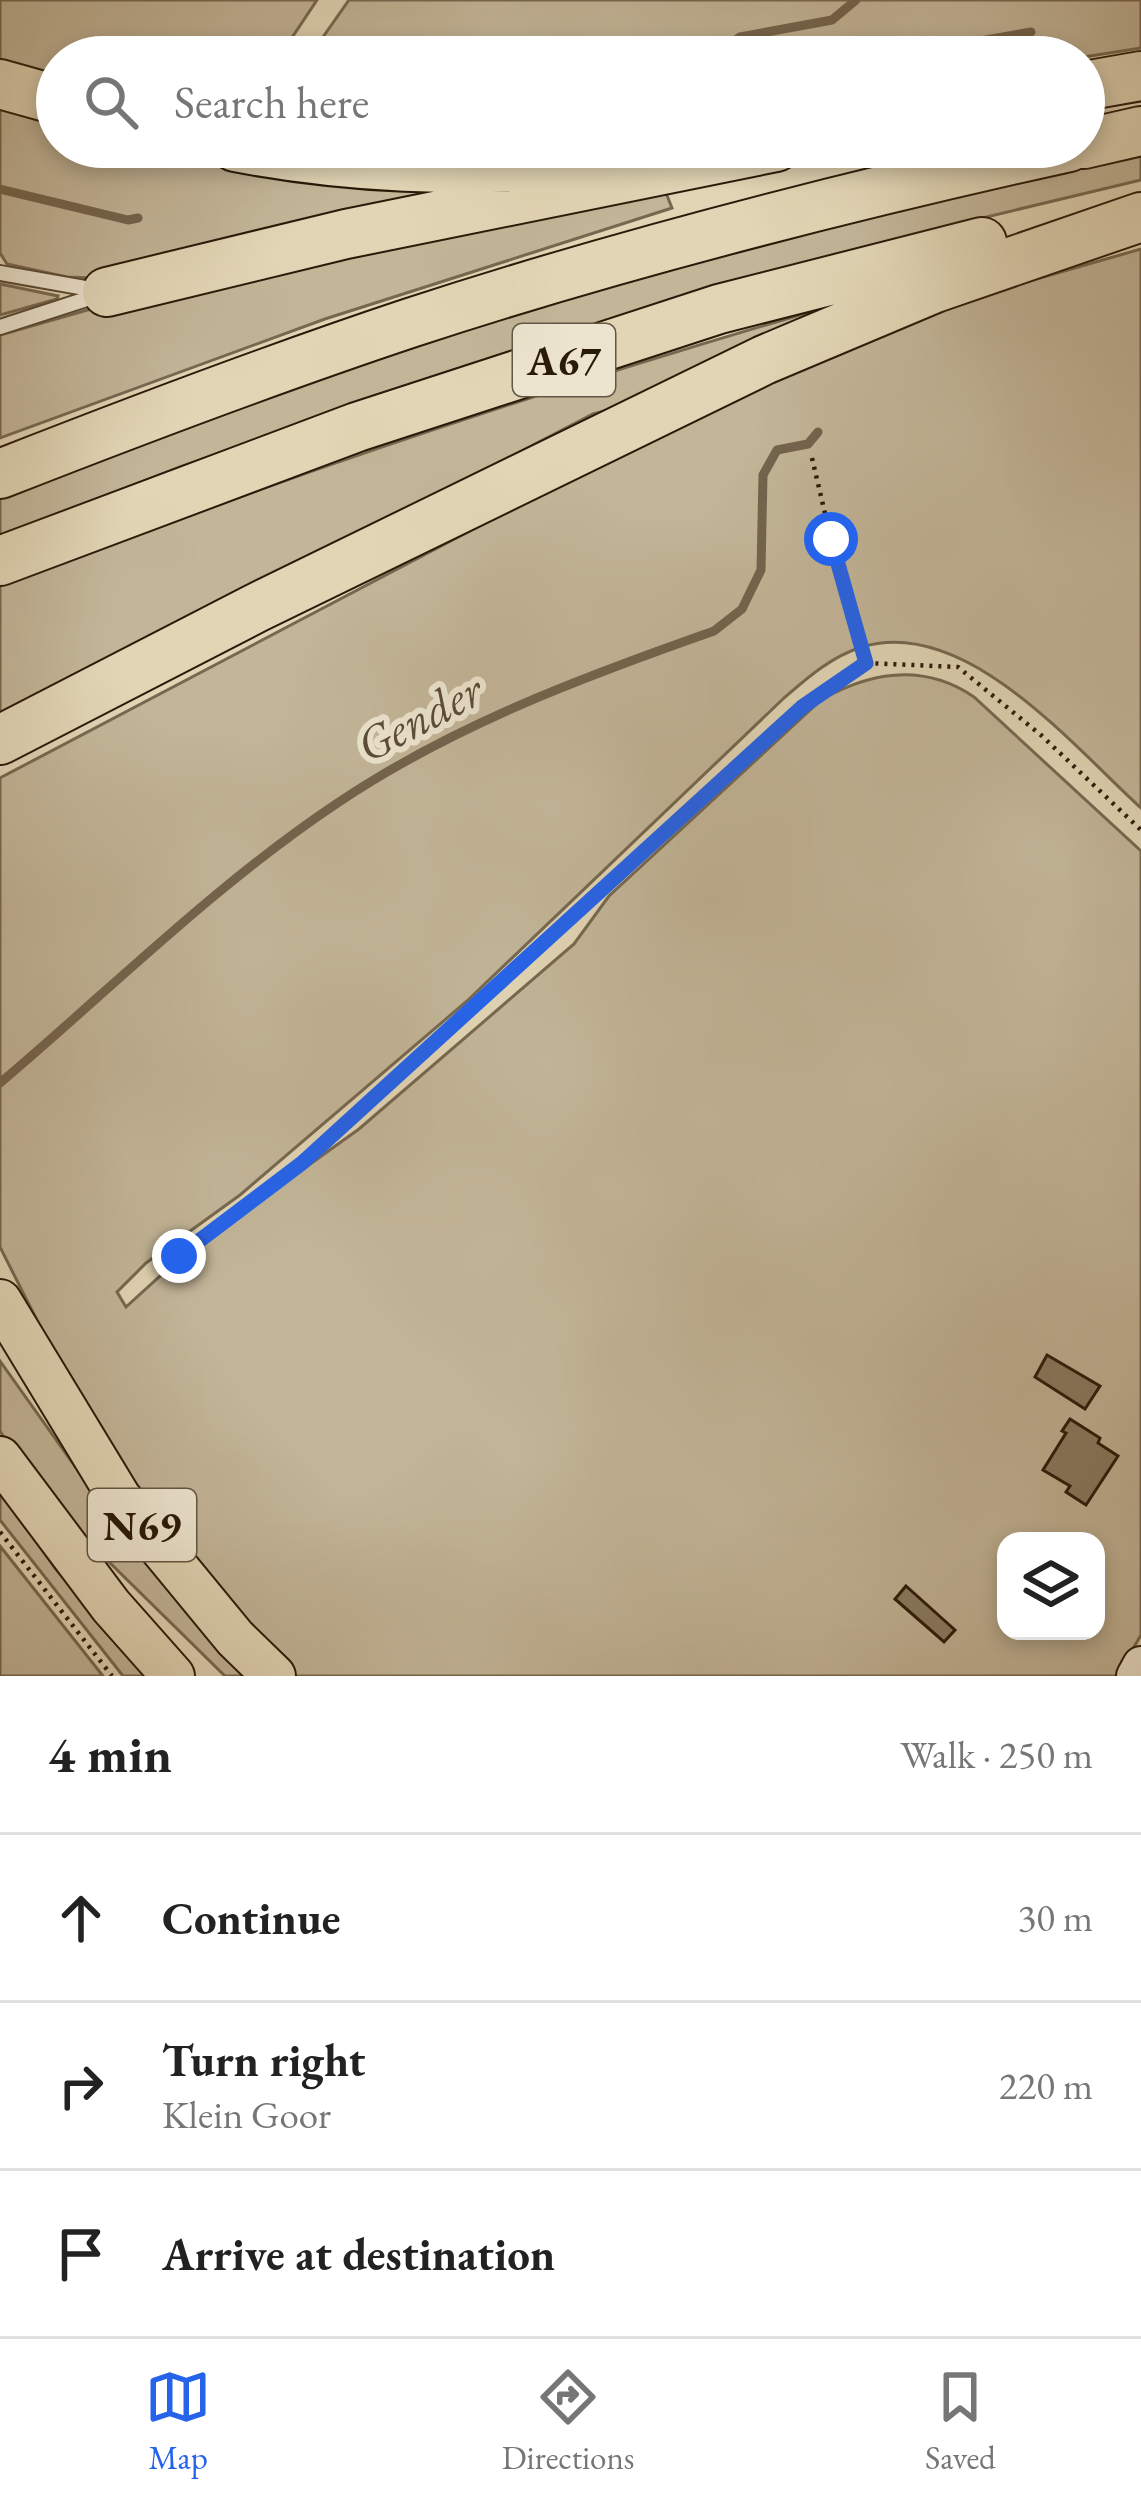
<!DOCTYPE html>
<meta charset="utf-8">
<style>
body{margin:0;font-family:"EB Garamond",serif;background:#f2f2f2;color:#222}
.controls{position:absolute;right:36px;bottom:36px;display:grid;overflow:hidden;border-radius:24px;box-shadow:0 6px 18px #0003}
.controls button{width:108px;height:108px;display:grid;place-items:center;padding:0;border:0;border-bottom:3px solid #e0e0e0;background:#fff;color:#222;font:60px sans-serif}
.stop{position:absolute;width:36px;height:36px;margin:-27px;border:9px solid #2563eb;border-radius:50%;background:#fff}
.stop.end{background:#2563eb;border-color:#fff;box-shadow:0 3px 12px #0008}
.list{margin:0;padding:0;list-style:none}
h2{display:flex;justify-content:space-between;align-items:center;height:156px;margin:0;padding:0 48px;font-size:51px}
h2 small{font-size:39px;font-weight:400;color:#767676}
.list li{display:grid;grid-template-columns:78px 1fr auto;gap:36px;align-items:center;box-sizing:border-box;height:168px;padding:0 48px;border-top:3px solid #e0e0e0}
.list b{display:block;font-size:45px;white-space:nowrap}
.list p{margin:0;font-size:39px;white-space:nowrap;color:#767676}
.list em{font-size:39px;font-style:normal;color:#767676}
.icon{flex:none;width:66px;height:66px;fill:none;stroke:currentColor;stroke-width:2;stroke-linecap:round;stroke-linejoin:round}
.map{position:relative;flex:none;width:1141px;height:1676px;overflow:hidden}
.search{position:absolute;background:#fff;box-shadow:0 6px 18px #0003;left:36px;right:36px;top:36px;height:132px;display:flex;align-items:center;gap:30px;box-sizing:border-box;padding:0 42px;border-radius:66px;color:#767676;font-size:45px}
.sheet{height:660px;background:#fff}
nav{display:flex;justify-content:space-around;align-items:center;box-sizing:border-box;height:168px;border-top:3px solid #e0e0e0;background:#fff;font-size:33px;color:#767676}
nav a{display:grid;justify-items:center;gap:6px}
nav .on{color:#2563eb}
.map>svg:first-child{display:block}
.green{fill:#c2b598;stroke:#766850;stroke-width:3;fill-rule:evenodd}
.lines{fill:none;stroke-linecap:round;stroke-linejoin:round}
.stream{stroke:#73644d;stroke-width:9}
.building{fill:#897b62;stroke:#2a1a09;stroke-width:3}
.service-casing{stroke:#584934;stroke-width:18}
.secondary-casing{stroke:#2a1a09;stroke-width:40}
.primary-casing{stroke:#2a1a09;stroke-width:46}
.motorway-casing{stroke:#2a1a09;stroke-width:52}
.path{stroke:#2a1a09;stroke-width:4.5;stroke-dasharray:3 6;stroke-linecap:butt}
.service{stroke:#ece4cf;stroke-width:14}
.secondary{stroke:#ece4cf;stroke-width:36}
.primary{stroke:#e1d5b5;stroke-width:42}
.motorway{stroke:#e1d5b5;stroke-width:48}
.route{stroke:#2563eb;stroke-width:15}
.labels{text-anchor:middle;stroke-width:12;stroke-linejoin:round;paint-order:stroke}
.shield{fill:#ece4cf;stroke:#645744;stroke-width:3}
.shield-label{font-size:42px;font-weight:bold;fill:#2a1a09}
.water-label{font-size:48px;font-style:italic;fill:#5a4b37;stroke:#ece4cf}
</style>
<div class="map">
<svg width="1141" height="1676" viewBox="0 0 1141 1676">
<rect width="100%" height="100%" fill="#e1d5b5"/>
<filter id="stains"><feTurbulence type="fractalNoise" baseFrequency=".00167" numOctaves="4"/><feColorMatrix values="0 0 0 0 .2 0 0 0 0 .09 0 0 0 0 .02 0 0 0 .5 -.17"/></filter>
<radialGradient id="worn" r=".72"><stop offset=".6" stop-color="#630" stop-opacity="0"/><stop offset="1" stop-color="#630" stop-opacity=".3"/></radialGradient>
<!-- green -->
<path class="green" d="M0 0H317L279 57H57V79L0 64Z
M349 0H1141V48L1084 57H309Z
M0 98 57 113V147H186L263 163 541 176 95 278 67 277 7 264 0 253Z
M1141 148V180L932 230 356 405 180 467 0 537V488L493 313Z
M662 183 672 208 325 319 0 438V335L199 278Z
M1141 249V808C1072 745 965 616 862 647 832 656 807 678 784 698L467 1001 240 1195 146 1263 117 1292 126 1307 182 1256 359 1129 574 944 609 896 821 700C872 671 924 663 974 697L1141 851V1635L1117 1676H290L105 1455 0 1247V778L654 434 909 322 1026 282ZM1006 1541H1096V1631H1006Z
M911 283 665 395 593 414 0 722V586C299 470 602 370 911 283Z
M0 284 58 296 57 299 0 315Z
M0 1361 121 1531 247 1676H225L46 1500 0 1431Z
M0 1490 55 1568 146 1676H123L0 1520Z
M0 1546 103 1676H0Z"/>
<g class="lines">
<!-- stream -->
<path class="stream" d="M721 57 723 49 740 37 832 20 856 0
M889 57 1031 32
M0 189 128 220 138 218
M0 1083C112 988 217 883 339 802 454 725 583 677 714 631L742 609 761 570 763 475 777 450 808 444 818 432"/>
</g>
<!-- building -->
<path class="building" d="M1047 1355 1100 1386 1085 1409 1035 1377Z
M1070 1419 1100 1438 1098 1443 1118 1456 1086 1505 1066 1492 1070 1486 1043 1470 1066 1433 1062 1431Z
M906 1586 955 1630 944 1642 895 1599Z"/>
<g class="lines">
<!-- service casing -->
<g class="service-casing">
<path id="service" d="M0 273 102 291
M0 327 102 294"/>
</g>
<!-- secondary casing -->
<g class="secondary-casing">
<path id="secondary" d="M1135 1676 1141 1665"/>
</g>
<!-- primary casing -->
<g class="primary-casing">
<path id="primary" d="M0 1301 119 1497 235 1638 274 1676
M0 1458 111 1606 173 1676"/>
</g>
<!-- motorway casing -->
<g class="motorway-casing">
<path id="motorway" d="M0 84 57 100
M1084 86 1141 76
M1084 144 1141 131
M235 147C349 169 460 172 576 165
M107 292 346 234 776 147
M0 474C135 421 272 369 410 323 626 252 848 196 1069 147
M0 561 357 427 719 309 982 242
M0 740 256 608 764 360 935 288 1141 217"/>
</g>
<!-- path -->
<path class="path" d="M812 458 831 539 866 663
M179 1256 302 1163 802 707 866 663 958 667 1042 736 1141 830
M0 1532 112 1676"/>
<!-- service -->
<use href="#service" class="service"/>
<!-- secondary -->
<use href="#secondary" class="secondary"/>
<!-- primary -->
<use href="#primary" class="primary"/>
<!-- motorway -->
<use href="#motorway" class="motorway"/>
</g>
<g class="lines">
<!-- route -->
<path class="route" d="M179 1256 302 1163 802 707 866 663 831 539"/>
</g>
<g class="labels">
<!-- shield labels -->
<g class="shield">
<rect x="513" y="324" width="102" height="72" rx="9"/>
<rect x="88" y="1489" width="108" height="72" rx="9"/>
</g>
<g class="shield-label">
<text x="564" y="375">A67</text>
<text x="142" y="1540">N69</text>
</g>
<!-- water labels -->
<g class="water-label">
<text transform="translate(419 717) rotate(-28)" y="17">Gender</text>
</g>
</g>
<rect width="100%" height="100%" filter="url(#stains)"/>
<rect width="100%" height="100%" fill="url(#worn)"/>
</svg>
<div class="controls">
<button><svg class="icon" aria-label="layers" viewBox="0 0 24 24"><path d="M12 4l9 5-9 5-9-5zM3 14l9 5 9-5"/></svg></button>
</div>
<div class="stop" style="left:831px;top:539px"></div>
<div class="stop end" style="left:179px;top:1256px"></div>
<div class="search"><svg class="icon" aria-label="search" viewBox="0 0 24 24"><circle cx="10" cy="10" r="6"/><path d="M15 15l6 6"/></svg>Search here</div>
</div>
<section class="sheet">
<h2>4 min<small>Walk · 250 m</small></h2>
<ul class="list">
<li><svg class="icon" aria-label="ahead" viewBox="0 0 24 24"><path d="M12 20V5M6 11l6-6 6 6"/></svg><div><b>Continue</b></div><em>30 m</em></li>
<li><svg class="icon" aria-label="right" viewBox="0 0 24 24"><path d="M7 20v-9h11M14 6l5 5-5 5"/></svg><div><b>Turn right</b><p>Klein Goor</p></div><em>220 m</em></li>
<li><svg class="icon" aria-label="arrive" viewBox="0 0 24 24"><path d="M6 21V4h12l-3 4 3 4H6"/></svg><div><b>Arrive at destination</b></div></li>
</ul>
</section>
<nav>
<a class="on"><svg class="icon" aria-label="map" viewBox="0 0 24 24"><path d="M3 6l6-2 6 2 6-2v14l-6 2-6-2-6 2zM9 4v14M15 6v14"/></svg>Map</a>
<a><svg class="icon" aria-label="directions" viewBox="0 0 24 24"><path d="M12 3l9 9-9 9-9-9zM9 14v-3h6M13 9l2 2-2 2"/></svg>Directions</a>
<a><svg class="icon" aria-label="saved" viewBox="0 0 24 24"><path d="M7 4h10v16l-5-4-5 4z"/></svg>Saved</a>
</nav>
